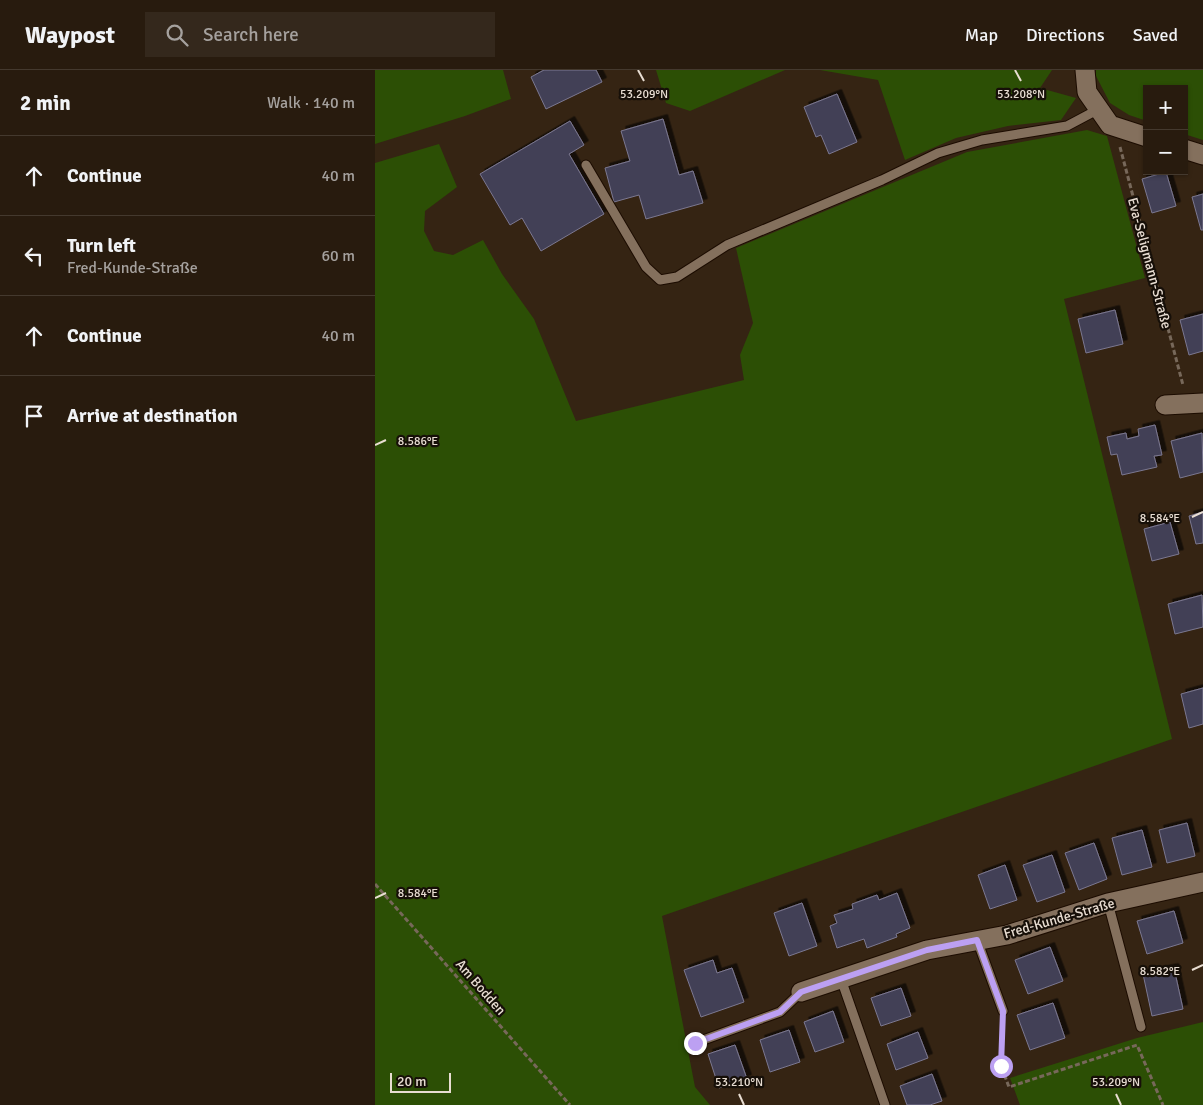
<!DOCTYPE html>
<meta charset="utf-8">
<style>
body{margin:0;font-family:Signika,sans-serif;background:#34281c;color:#f1f3f6}
.controls{position:absolute;right:15px;top:15px;display:grid;overflow:hidden;border-radius:0px;box-shadow:0 1px 4px #0004}
.controls button{width:45px;height:45px;display:grid;place-items:center;padding:0;border:0;border-bottom:1px solid #44392e;background:#281b0e;color:#f1f3f6;font:25px sans-serif}
.scale{position:absolute;left:15px;bottom:12px;width:61px;box-sizing:border-box;padding-left:5px;border:2px solid #e8ddd2;border-top:0;font-size:14px;line-height:18px;white-space:nowrap;color:#e8ddd2;-webkit-text-stroke:4px #160f08;paint-order:stroke}
.stop{position:absolute;width:15px;height:15px;margin:-11px;border:4px solid #bca0f2;border-radius:50%;background:#fff}
.stop.end{background:#bca0f2;border-color:#fff;box-shadow:0 1px 5px #0008}
.list{margin:0;padding:0;list-style:none}
h2{display:flex;justify-content:space-between;align-items:center;height:65px;margin:0;padding:0 20px;font-size:21px}
h2 small{font-size:16px;font-weight:400;color:#a5a19e}
.list li{display:grid;grid-template-columns:32px 1fr auto;gap:15px;align-items:center;box-sizing:border-box;height:80px;padding:0 20px;border-top:1px solid #44392e}
.list b{display:block;font-size:19px;white-space:nowrap}
.list p{margin:0;font-size:16px;white-space:nowrap;color:#a5a19e}
.list em{font-size:16px;font-style:normal;color:#a5a19e}
.icon{flex:none;width:28px;height:28px;fill:none;stroke:currentColor;stroke-width:2;stroke-linecap:round;stroke-linejoin:round}
.map{position:relative;flex:none;width:828px;height:1035px;overflow:hidden}
header{display:flex;align-items:center;gap:30px;box-sizing:border-box;height:70px;padding:0 25px;background:#281b0e;border-bottom:1px solid #44392e}
header strong{font-size:24px}
nav{display:flex;gap:28px;margin-inline-start:auto;font-size:18px}
.search{width:350px;height:45px;background:#34281c;display:flex;align-items:center;gap:12px;box-sizing:border-box;padding:0 18px;border-radius:0px;color:#a5a19e;font-size:19px}
main{display:flex}
aside{flex:1;background:#281b0e}
.map>svg:first-child{display:block}
.green{fill:#2c4f05}
.building{fill:#434056;stroke:#7b7891;filter:url(#shadow)}
.lines{fill:none;stroke-linecap:round;stroke-linejoin:round}
.lane-casing{stroke:#1c0c00;stroke-width:11}
.street-casing{stroke:#1c0c00;stroke-width:21}
.path{stroke:#77685a;stroke-width:3;stroke-dasharray:5 2.5;stroke-linecap:butt}
.lane{stroke:#84705d;stroke-width:9}
.street{stroke:#84705d;stroke-width:19}
.route{stroke:#bca0f2;stroke-width:6}
.ticks{fill:none;stroke:#e8ddd2;stroke-width:2}
.labels{text-anchor:middle;stroke-width:4.5;stroke-linejoin:round;paint-order:stroke}
.street-label{font-size:14px;fill:#e8ddd2;stroke:#160f08}
.ticks-label{font-size:12px;text-anchor:middle;fill:#e8ddd2;stroke:#160f08;stroke-width:4.5;stroke-linejoin:round;paint-order:stroke}
</style>
<header>
<strong>Waypost</strong>
<div class="search"><svg class="icon" aria-label="search" viewBox="0 0 24 24"><circle cx="10" cy="10" r="6"/><path d="M15 15l6 6"/></svg>Search here</div>
<nav><a>Map</a><a>Directions</a><a>Saved</a></nav>
</header>
<main>
<aside>
<h2>2 min<small>Walk · 140 m</small></h2>
<ul class="list">
<li><svg class="icon" aria-label="ahead" viewBox="0 0 24 24"><path d="M12 20V5M6 11l6-6 6 6"/></svg><div><b>Continue</b></div><em>40 m</em></li>
<li><svg class="icon" aria-label="left" viewBox="0 0 24 24"><path d="M17 20v-9H6M10 6l-5 5 5 5"/></svg><div><b>Turn left</b><p>Fred-Kunde-Straße</p></div><em>60 m</em></li>
<li><svg class="icon" aria-label="ahead" viewBox="0 0 24 24"><path d="M12 20V5M6 11l6-6 6 6"/></svg><div><b>Continue</b></div><em>40 m</em></li>
<li><svg class="icon" aria-label="arrive" viewBox="0 0 24 24"><path d="M6 21V4h12l-3 4 3 4H6"/></svg><div><b>Arrive at destination</b></div></li>
</ul>
</aside>
<div class="map">
<svg width="828" height="1035" viewBox="0 0 828 1035">
<defs>
<filter id="shadow"><feDropShadow dx="4.5" dy="-4.5" stdDeviation="0" flood-color="#0009"/></filter>
</defs>
<rect width="100%" height="100%" fill="#352413"/>
<!-- green -->
<path class="green" d="M0 0H128L136 29 90 46 0 74Z
M281 0H410L315 41 291 33Z
M445 0H677L665 18 701 28 686 50 633 56 581 68 530 90 503 10Z
M721 0H828V70L809 64V19H772V51L754 45 735 33 721 6Z
M712 60 732 66 770 208 689 229 797 669 287 846 320 1017 335 1035H0V93L64 74 82 117 50 141 49 161 59 181 78 185 108 170 127 204 159 249 201 351 369 310 365 285 378 253 361 178 592 82Z
M828 952V1035H645L635 1008 762 968Z"/>
<!-- building -->
<path class="building" d="M169 0H221L227 12 171 39 156 7Z
M462 24 482 72 454 84 446 65 441 67 429 37Z
M288 49 304 105 318 101 328 133 271 149 264 125 239 132 230 98 255 91 246 61Z
M195 51 209 75 194 84 229 144 166 181 147 148 135 155 105 104Z
M791 102 801 136 777 143 767 109Z
M828 124V160H826L817 127Z
M740 240 748 274 711 283 703 249Z
M828 244V281L814 285 805 250Z
M780 355 787 385 779 386 782 397 747 405 742 384 736 385 732 367 751 363 752 369 764 366 763 359Z
M827 363 828 402 805 408 796 371Z
M828 442V473L821 474 814 446Z
M795 452 804 484 777 491 769 459Z
M827 525 828 557 800 564 793 534Z
M828 618V654L814 658 806 624Z
M812 753 820 786 792 793 784 760Z
M767 760 777 797 747 805 737 768Z
M719 773 732 809 704 820 690 783Z
M677 785 690 822 662 832 648 795Z
M630 795 642 830 615 839 603 805Z
M522 823 535 858 521 864 522 867 492 878 489 869 462 878 455 856 462 853 459 845 478 839 477 834 502 825 504 830Z
M427 833 442 876 414 886 399 843Z
M799 841 808 873 772 884 762 851Z
M675 877 688 911 653 924 640 890Z
M338 890 342 903 357 898 369 932 326 947 309 900Z
M799 898 808 939 777 946 768 904Z
M526 918 536 946 506 956 496 928Z
M678 933 690 968 655 980 642 945Z
M458 941 469 972 440 982 429 952Z
M414 960 425 992 395 1002 385 970Z
M543 962 553 988 521 1000 512 974Z
M360 975 372 1009 344 1018 333 984Z
M557 1004 567 1031 555 1035H532L525 1016Z"/>
<g class="lines">
<!-- lane casing -->
<g class="lane-casing">
<path id="lane" d="M211 95 271 197 285 210 302 207 352 175 507 110 563 83 607 70 692 56 724 39
M733 833 766 957
M602 870 628 941
M466 909 510 1035
M320 973 405 942 426 922"/>
</g>
<!-- street casing -->
<g class="street-casing">
<path id="street" d="M710 0 712 22 735 55 772 67
M809 79 828 85
M790 335 828 333
M426 922 552 880 632 865 733 833 828 812"/>
</g>
<!-- path -->
<path class="path" d="M745 77 808 315
M0 814 195 1035
M628 953 626 996 634 1017 762 975 788 1035"/>
<!-- lane -->
<use href="#lane" class="lane"/>
<!-- street -->
<use href="#street" class="street"/>
</g>
<g class="lines">
<!-- route -->
<path class="route" d="M320 973 405 942 426 922 552 880 602 870 628 941 626 996"/>
</g>
<!-- ticks -->
<path class="ticks" d="M263 0 269 11M640 0 646 11M0 375 11 370M817 447 828 442M0 828 11 823M817 900 828 895M364 1024 369 1035M741 1024 746 1035"/>
<g class="labels">
<!-- street labels -->
<g class="street-label">
<text transform="translate(775 193) rotate(75)" y="5">Eva-Seligmann-Straße</text>
<text transform="translate(684 848) rotate(-16)" y="5">Fred-Kunde-Straße</text>
<text transform="translate(106 917) rotate(49)" y="5">Am Bodden</text>
</g>
</g>
<g class="ticks-label">
<text x="269" y="28">53.209°N</text>
<text x="646" y="28">53.208°N</text>
<text x="43" y="375">8.586°E</text>
<text x="785" y="452">8.584°E</text>
<text x="43" y="827">8.584°E</text>
<text x="785" y="905">8.582°E</text>
<text x="364" y="1016">53.210°N</text>
<text x="741" y="1016">53.209°N</text>
</g>
</svg>
<div class="controls">
<button>+</button>
<button>−</button>
</div>
<div class="scale">20 m</div>
<div class="stop" style="left:626px;top:996px"></div>
<div class="stop end" style="left:320px;top:973px"></div>
</div>
</main>
